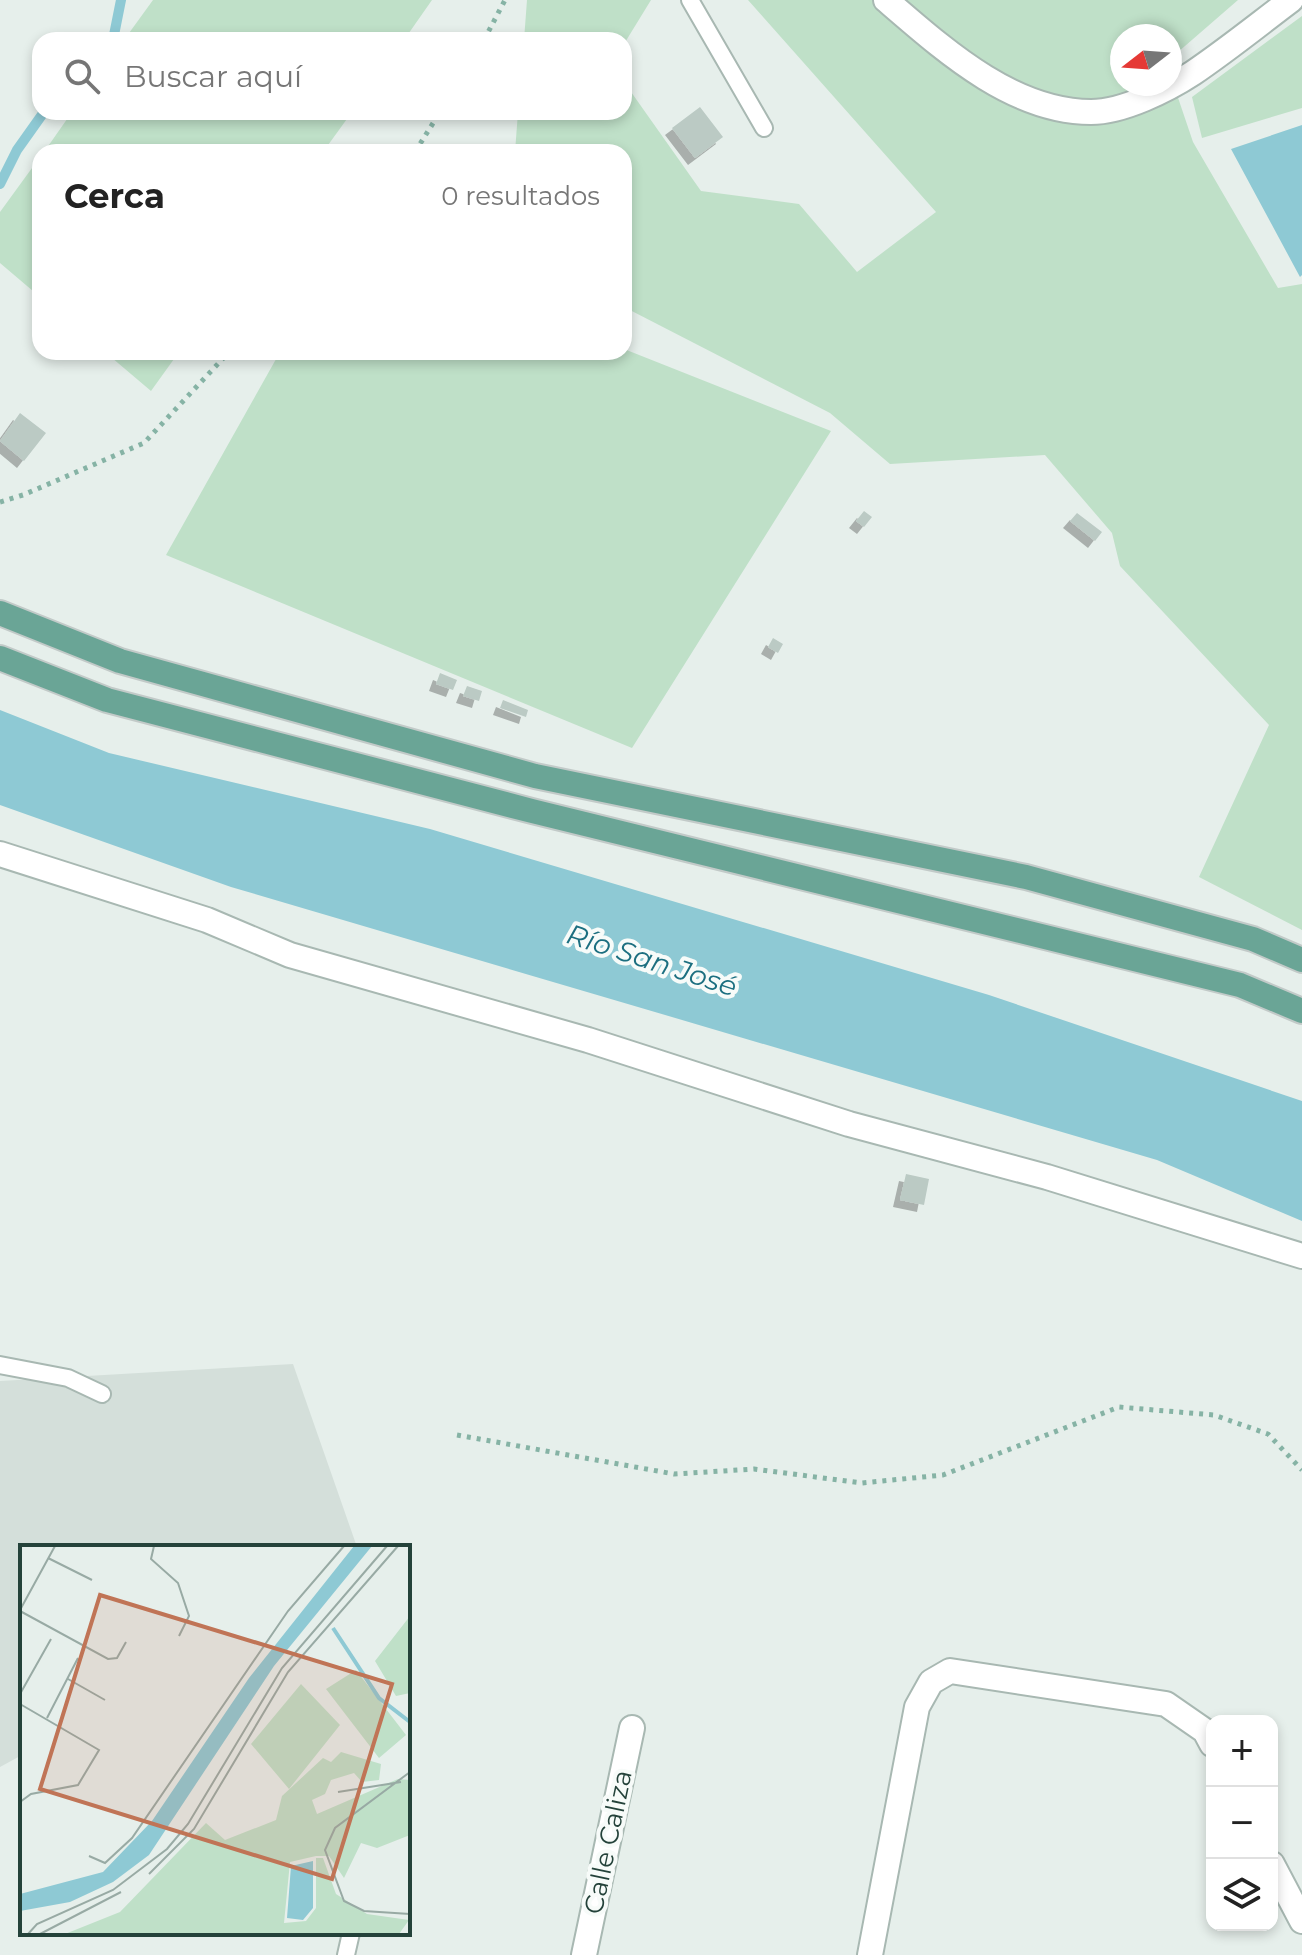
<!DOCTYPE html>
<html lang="es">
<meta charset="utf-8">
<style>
body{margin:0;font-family:Montserrat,sans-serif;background:#f2f2f2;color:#222}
.controls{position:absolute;right:24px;bottom:24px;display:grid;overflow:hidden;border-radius:16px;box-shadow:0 4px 12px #0003}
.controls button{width:72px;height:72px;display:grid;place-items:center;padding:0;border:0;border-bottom:2px solid #e0e0e0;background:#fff;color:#222;font:40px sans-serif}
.compass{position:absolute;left:1110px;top:24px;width:72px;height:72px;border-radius:50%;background:#fff;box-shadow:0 4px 12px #0003;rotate:253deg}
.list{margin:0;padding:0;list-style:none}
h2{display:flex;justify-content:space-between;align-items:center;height:104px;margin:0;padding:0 32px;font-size:34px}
h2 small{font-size:26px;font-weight:400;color:#767676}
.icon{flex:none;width:44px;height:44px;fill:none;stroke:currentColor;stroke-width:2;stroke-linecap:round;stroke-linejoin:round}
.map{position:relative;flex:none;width:1302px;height:1955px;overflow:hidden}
.search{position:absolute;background:#fff;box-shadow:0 4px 12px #0003;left:32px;top:32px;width:600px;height:88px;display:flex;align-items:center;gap:20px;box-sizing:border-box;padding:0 28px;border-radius:24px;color:#767676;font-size:30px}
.panel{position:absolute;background:#fff;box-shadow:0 4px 12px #0003;left:32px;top:144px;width:600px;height:216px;border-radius:24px}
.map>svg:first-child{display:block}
.built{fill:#d4dfda}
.green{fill:#bfe0c8}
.water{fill:#8ec9d4}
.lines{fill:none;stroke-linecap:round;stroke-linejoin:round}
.stream{stroke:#8ec9d4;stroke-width:10}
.building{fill:#bbcac4;filter:url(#shadow)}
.lane-casing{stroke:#a8b8b2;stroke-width:20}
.street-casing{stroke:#a8b8b2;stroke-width:28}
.primary-casing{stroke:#c2cac8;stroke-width:28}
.path{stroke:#86b3a5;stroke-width:5;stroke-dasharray:4 6;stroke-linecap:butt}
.lane{stroke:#fff;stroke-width:16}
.street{stroke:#fff;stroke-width:24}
.primary{stroke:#6aa596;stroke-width:24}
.labels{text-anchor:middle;stroke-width:8;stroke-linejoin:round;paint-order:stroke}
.street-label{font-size:26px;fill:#24423a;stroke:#f7fbf9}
.water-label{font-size:28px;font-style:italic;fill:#1c6f80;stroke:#f7fbf9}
.inset-river{fill:none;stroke:#8ec9d4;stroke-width:4}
.inset-road{fill:none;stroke:#98aaa4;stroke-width:2}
.view{fill:#c07456;fill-opacity:0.15;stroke:#c07456;stroke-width:4}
.inset-edge{fill:none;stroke:#24423a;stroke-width:4}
</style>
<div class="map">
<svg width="1302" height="1955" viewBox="0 0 1302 1955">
<defs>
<filter id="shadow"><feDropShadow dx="-7" dy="7" stdDeviation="0" flood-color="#0004"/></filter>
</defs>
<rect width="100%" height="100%" fill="#e6efeb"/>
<!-- built -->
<path class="built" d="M293 1364 357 1547H22V1755L0 1767V1381Z"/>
<!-- green -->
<path class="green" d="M153 0H432L404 40H124Z
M527 0H651L624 44V40H524Z
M748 0H1238L1170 59V36H1122V84H1170V74L1193 142 1278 288 1302 284V930L1199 877 1269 725 1120 566 1112 533 1045 455 890 464 830 413 624 307V152H515L518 112H624V82L701 191 799 204 857 272 936 212Z
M1302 16V108L1202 138 1192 97Z
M72 112H352L323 152H44Z
M40 157V297L0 263V212Z
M624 349 831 431 632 748 166 555 280 352H624Z
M105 352H179L151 391Z"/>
<!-- water -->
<path class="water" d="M1302 125V275L1300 277 1231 149Z
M0 710 109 753 430 829 989 995 1302 1101V1221L1157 1160 231 887 0 805Z"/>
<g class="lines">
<!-- stream -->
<path class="stream" d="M113 40 121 0
M0 184 17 150 44 112"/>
</g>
<!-- building -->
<path class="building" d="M700 107 723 137 695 158 672 128Z
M20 413 46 433 24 461 0 441Z
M864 511 872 517 864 527 856 521Z
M1077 513 1102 532 1095 541 1070 521Z
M773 638 783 644 778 653 768 647Z
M440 673 457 680 453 690 436 684Z
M467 686 482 691 479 701 463 696Z
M503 700 528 710 526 717 500 708Z
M906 1174 929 1179 924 1205 900 1200Z"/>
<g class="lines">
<!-- lane casing -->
<g class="lane-casing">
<path id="lane" d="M690 0 764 128
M0 1365 68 1378 102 1394
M346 1955 351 1933"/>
</g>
<!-- street casing -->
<g class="street-casing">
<path id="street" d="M886 0C943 49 1012 112 1091 112 1123 112 1167 90 1193 73 1227 50 1259 24 1291 0
M0 854 207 920 290 955 588 1040 849 1124 1047 1177 1302 1256
M1272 1864 1302 1921
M584 1955 632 1728
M870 1955 917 1707 931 1682 950 1671 1166 1704 1205 1731 1212 1744"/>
</g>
<!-- primary casing -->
<g class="primary-casing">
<path id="primary" d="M0 613 120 661 535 776 1026 877 1253 939 1302 960
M0 658 107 700 532 811 1240 985 1302 1011"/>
</g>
<!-- path -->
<path class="path" d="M484 40 505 0
M415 152 440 112
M0 502 23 495 144 443 229 352
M457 1435 674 1474 754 1469 862 1483 943 1475 1119 1407 1214 1415 1268 1434 1302 1470"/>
<!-- lane -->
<use href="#lane" class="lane"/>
<!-- street -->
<use href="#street" class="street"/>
<!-- primary -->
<use href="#primary" class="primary"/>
</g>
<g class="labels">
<!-- street labels -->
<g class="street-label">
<text transform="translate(608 1842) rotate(-78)" y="9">Calle Caliza</text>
</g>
<!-- water labels -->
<g class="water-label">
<text transform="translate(652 960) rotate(18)" y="10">Río San José</text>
</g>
</g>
<!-- overview -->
<g transform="translate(20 1545)">
<rect width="390" height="390" fill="#e6efeb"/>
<path d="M390 71V148L376 151 355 116ZM336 125 386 190 359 213 306 144ZM281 139 320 180 269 244 231 199ZM321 207 361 219 359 235 342 237 334 228 311 235 305 249 292 255 297 269 378 234 390 235V290L357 303 341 298 324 333 309 311H296L270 317 264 378 286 376 296 363V313H303L316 349 347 369 389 375 379 389H45L100 367 186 278 205 295 256 275 262 251 303 213 311 217Z" fill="#bfe0c8"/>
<path d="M334 1H352L254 121 129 310 93 337 50 357 0 366V349L83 327 132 276 229 133ZM293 316V363L283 375 267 373 271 321Z" fill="#8ec9d4"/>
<path class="inset-river" d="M313 83 359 153 390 177"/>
<path class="inset-road" d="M134 1 131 14 158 38 169 71 159 91M28 13 72 35M0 65 35 1M0 66 88 114 97 113 106 97M48 134 85 155M0 149 31 94M0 159 79 205 58 240 11 249 0 257M27 173 58 113M390 227 315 283 305 305 324 356 344 366 390 369M318 247 381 237M69 311 85 318 112 293 268 66 324 1M129 329 174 284 268 127 378 1M8 389 17 379 93 345 147 304 168 279 262 123 367 1M20 389 101 347"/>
<path class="view" d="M80 50 372 139 312 334 20 244Z"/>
<rect width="390" height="390" class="inset-edge"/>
</g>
</svg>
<div class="controls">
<button>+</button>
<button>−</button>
<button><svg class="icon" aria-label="layers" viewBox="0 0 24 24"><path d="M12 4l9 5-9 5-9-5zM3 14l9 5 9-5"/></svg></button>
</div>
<svg class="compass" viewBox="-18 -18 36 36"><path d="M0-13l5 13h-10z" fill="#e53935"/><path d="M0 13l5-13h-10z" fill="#767676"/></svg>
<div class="search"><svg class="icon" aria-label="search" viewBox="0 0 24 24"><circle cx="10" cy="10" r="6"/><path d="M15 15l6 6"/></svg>Buscar aquí</div>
<section class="panel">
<h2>Cerca<small>0 resultados</small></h2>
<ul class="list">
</ul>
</section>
</div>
